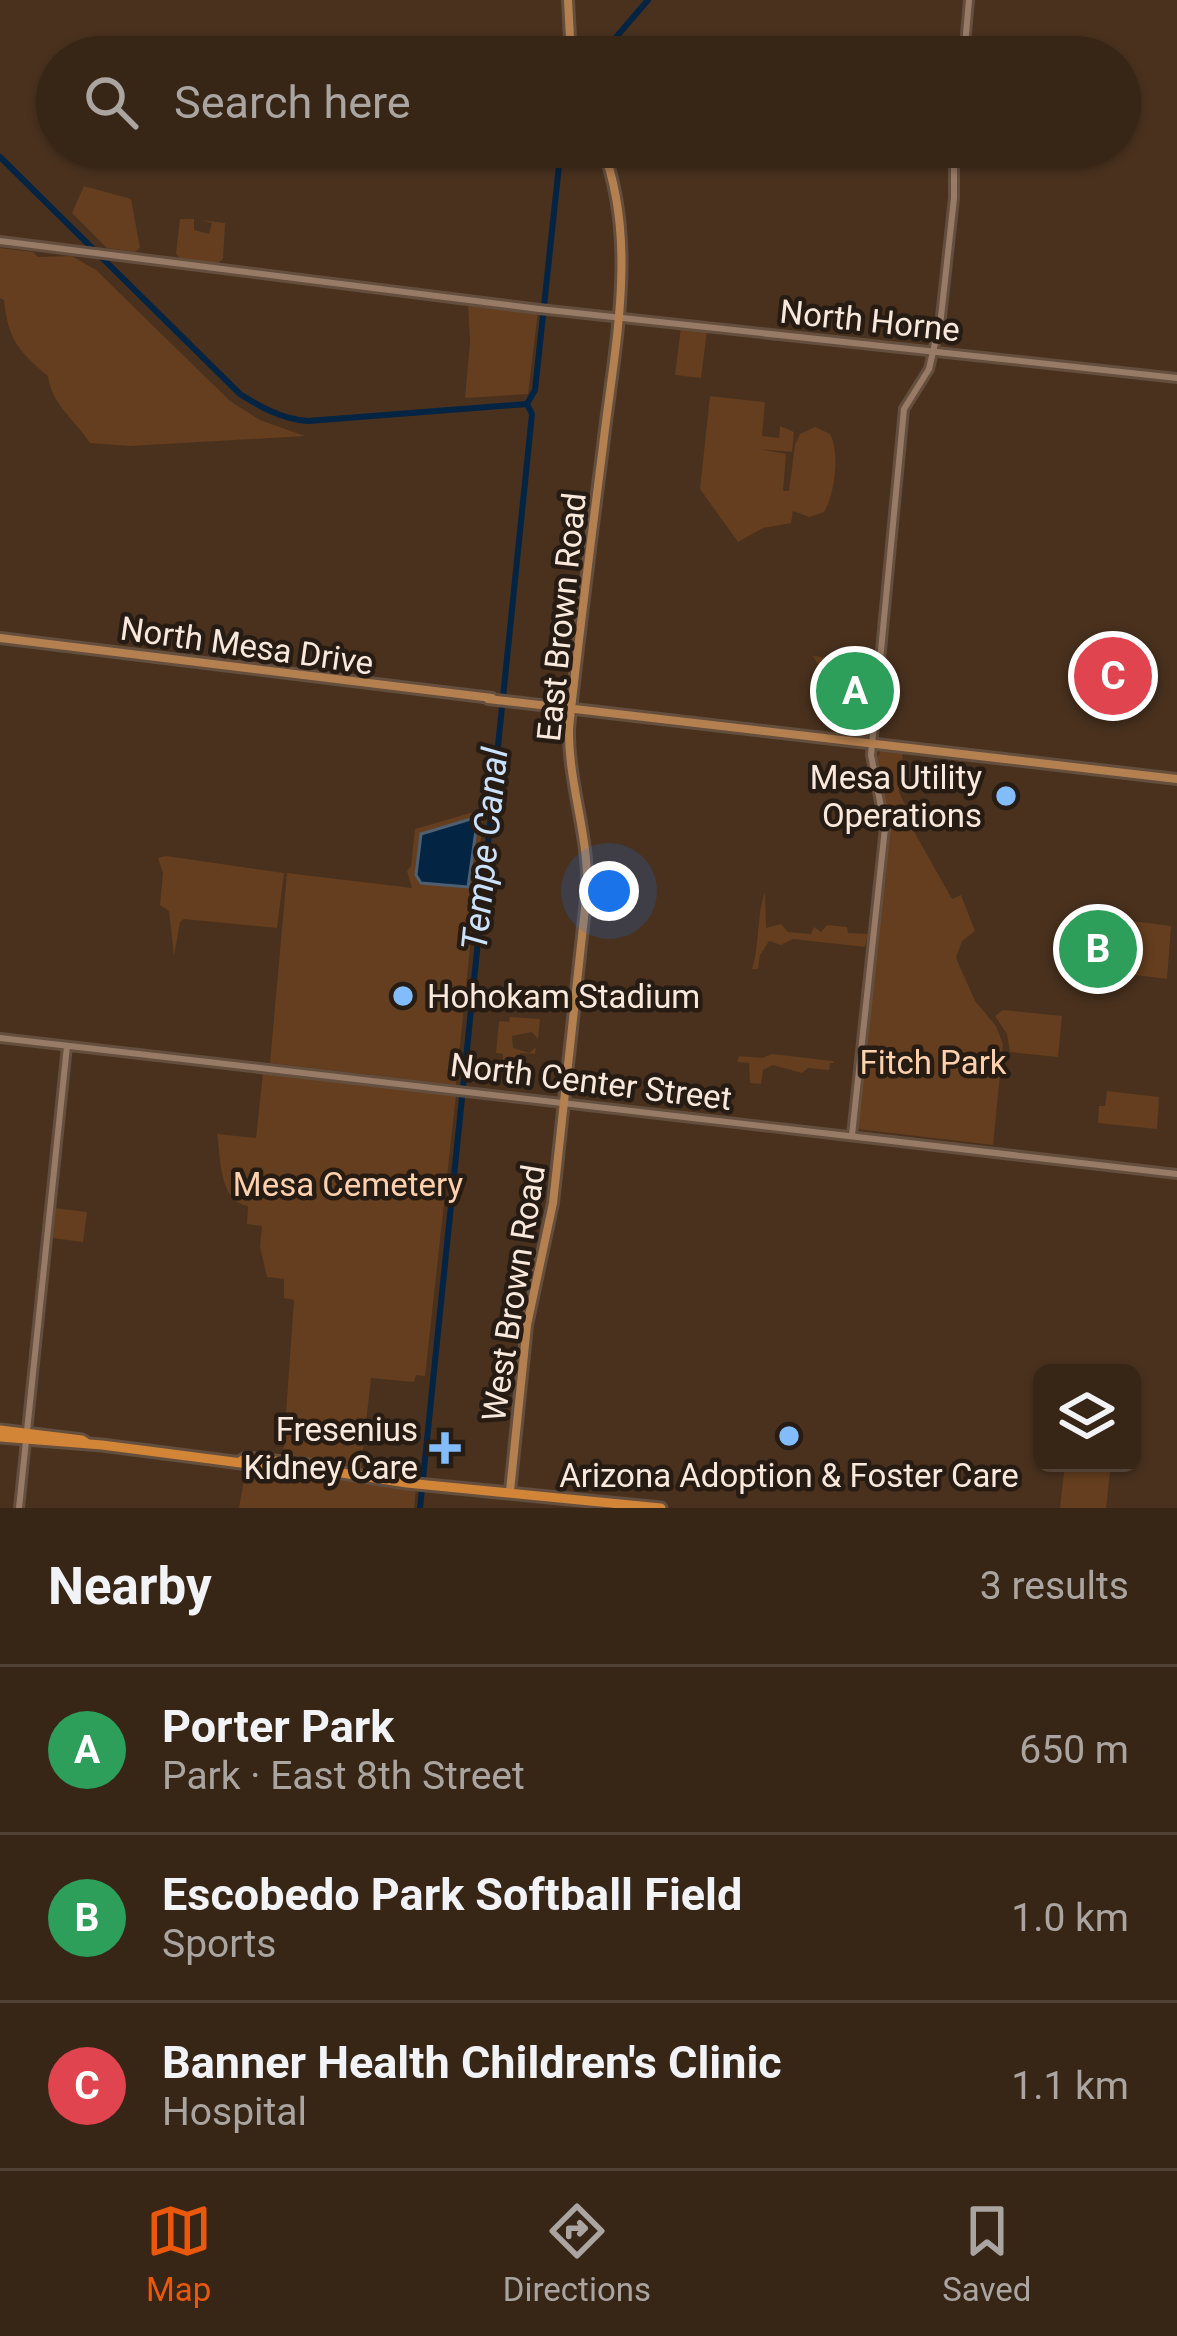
<!DOCTYPE html>
<meta charset="utf-8">
<style>
body{margin:0;font-family:Roboto,sans-serif;background:#423123;color:#f1f3f6}
.controls{position:absolute;right:36px;bottom:36px;display:grid;overflow:hidden;border-radius:18px;box-shadow:0 3px 9px #0004}
.controls button{width:108px;height:108px;display:grid;place-items:center;padding:0;border:0;border-bottom:3px solid #514235;background:#372516;color:#f1f3f6;font:60px sans-serif}
.you{position:absolute;left:609px;top:891px;width:42px;height:42px;margin:-30px;border:9px solid #fff;border-radius:50%;background:#1a73e8;box-shadow:0 0 0 18px #1a73e833}
.badge{display:grid;place-items:center;width:78px;height:78px;border-radius:50%;background:#ea580c;color:#fff;font-size:39px;font-weight:700}
.pin{position:absolute;translate:-50% -50%;border:6px solid #fff;box-shadow:0 3px 12px #0006}
.list{margin:0;padding:0;list-style:none}
h2{display:flex;justify-content:space-between;align-items:center;height:156px;margin:0;padding:0 48px;font-size:51px}
h2 small{font-size:39px;font-weight:400;color:#aaa5a1}
.list li{display:grid;grid-template-columns:78px 1fr auto;gap:36px;align-items:center;box-sizing:border-box;height:168px;padding:0 48px;border-top:3px solid #514235}
.list b{display:block;font-size:45px;white-space:nowrap}
.list p{margin:0;font-size:39px;white-space:nowrap;color:#aaa5a1}
.list em{font-size:39px;font-style:normal;color:#aaa5a1}
.icon{flex:none;width:66px;height:66px;fill:none;stroke:currentColor;stroke-width:2;stroke-linecap:round;stroke-linejoin:round}
.map{position:relative;flex:none;width:1177px;height:1508px;overflow:hidden}
.search{position:absolute;background:#372516;box-shadow:0 3px 9px #0004;left:36px;right:36px;top:36px;height:132px;display:flex;align-items:center;gap:30px;box-sizing:border-box;padding:0 42px;border-radius:66px;color:#aaa5a1;font-size:45px}
.sheet{height:660px;background:#372516}
nav{display:flex;justify-content:space-around;align-items:center;box-sizing:border-box;height:168px;border-top:3px solid #514235;background:#372516;font-size:33px;color:#aaa5a1}
nav a{display:grid;justify-items:center;gap:6px}
nav .on{color:#ea580c}
.map>svg:first-child{display:block}
.green{fill:#643e1e}
.water{fill:#042443;stroke:#4e5f71;stroke-width:3}
.lines{fill:none;stroke-linecap:round;stroke-linejoin:round}
.canal{stroke:#042443;stroke-width:6}
.tertiary-casing{stroke:#644e3e;stroke-width:12}
.secondary-casing{stroke:#644e3e;stroke-width:14}
.primary-casing{stroke:#644e3e;stroke-width:15}
.tertiary{stroke:#987b66;stroke-width:6}
.secondary{stroke:#b5804f;stroke-width:8}
.primary{stroke:#d28537;stroke-width:9}
.poi-dot{fill:#83bcfb;stroke:#271c13;stroke-width:4.5}
.labels{text-anchor:middle;stroke-width:9;stroke-linejoin:round;paint-order:stroke}
.street-label{font-size:33px;fill:#f9e9dd;stroke:#271c13}
.poi-label{font-size:33px;fill:#f9e9dd;stroke:#271c13;text-anchor:end}
.park-label{font-size:33px;fill:#fed0ad;stroke:#271c13}
.water-label{font-size:36px;font-style:italic;fill:#cae2fe;stroke:#271c13}
</style>
<div class="map">
<svg width="1177" height="1508" viewBox="0 0 1177 1508">
<rect width="100%" height="100%" fill="#49311e"/>
<!-- green -->
<path class="green" d="M84 186 131 199 140 248 135 252 107 248 72 213Z
M180 219H194V230L209 234 212 223 201 220 225 223 223 259 218 263 180 258 176 254Z
M0 248 33 252 38 257 72 256 96 270 230 401 260 420 305 436 130 446 90 443C77 422 51 404 48 376 18 351 8 339 4 300L0 298Z
M472 303 538 311 528 394 465 398 470 342 468 304Z
M681 327 707 330 701 378 675 375Z
M710 396 765 402 762 436 779 438 780 426 794 432 792 452 760 449 786 454 783 491H789L795 445 800 434 815 427 830 434C840 452 835 494 824 512L809 517 793 511 791 523 763 528 738 542 700 489Z
M813 656 880 664 872 739 862 738 852 711 845 710Z
M880 751 903 753 899 792 909 813 908 821 952 899 961 895 975 931 962 941 956 958 975 1001 996 1026 1003 1044 993 1145 857 1129 889 829 875 763Z
M484 809 456 1085 270 1063 287 873 412 888 407 871 411 866 415 829Z
M166 856 284 873 277 928 184 919 180 922 174 956 169 911 160 905 163 873 158 858Z
M765 892 766 928 781 924 788 932 811 934 814 927 821 932 827 925 847 927 848 933 868 934 865 947 793 939 781 945 769 941 760 955 758 969H752C760 944 756 918 765 892Z
M1077 914 1171 926 1167 979 1074 967Z
M1003 1010 1062 1016 1058 1057 1010 1052 1007 1034 995 1016Z
M510 1017 540 1019 538 1039 532 1032 512 1036 513 1048 529 1053 536 1047 535 1054 520 1053 519 1061 503 1060V1054L496 1053 499 1021 509 1022Z
M772 1054 833 1061 834 1063H830L829 1070 808 1068 802 1073 773 1065 763 1070 761 1084 750 1083 749 1063 737 1062 739 1056 762 1058Z
M263 1073 456 1095 425 1376 416 1375 414 1382 371 1378 361 1468 283 1456 294 1300 284 1298V1279L267 1277 260 1247 262 1226 247 1224 248 1206C219 1202 221 1159 217 1134L256 1138Z
M1107 1091 1159 1097 1157 1129 1098 1123 1099 1106H1105Z
M54 1208 87 1212 83 1242 52 1238Z
M1065 1463H1111L1106 1508H1060Z
M246 1468 416 1487 414 1508H239Z"/>
<!-- water -->
<path class="water" d="M474 818 477 823 468 887 421 883 416 875 421 834Z"/>
<g class="lines">
<!-- canal -->
<path class="canal" d="M599 57 648 0
M0 157 240 394C262 408 282 419 308 421L527 404
M527 404 535 390 561 147
M420 1508 532 414 527 404"/>
<!-- tertiary casing -->
<g class="tertiary-casing">
<path id="tertiary" d="M964 57 969 0
M0 241 539 309 1177 378
M0 1038 1177 1174
M852 1135 885 828 871 755 904 409 929 369 941 317 954 198V147
M19 1508 67 1046"/>
</g>
<!-- secondary casing -->
<g class="secondary-casing">
<path id="secondary" d="M568 0 571 57
M0 638 492 698
M488 699 1177 779
M510 1491 527 1325 553 1203 587 890C589 835 568 783 569 728 579 634 591 540 603 446 614 349 639 242 602 147"/>
</g>
<!-- primary casing -->
<g class="primary-casing">
<path id="primary" d="M0 1430 82 1440 88 1444
M0 1437 102 1445 311 1472 316 1469
M241 1461 246 1458 311 1465 316 1469 407 1483 661 1508"/>
</g>
<!-- tertiary -->
<use href="#tertiary" class="tertiary"/>
<!-- secondary -->
<use href="#secondary" class="secondary"/>
<!-- primary -->
<use href="#primary" class="primary"/>
</g>
<!-- markers -->
<g class="poi-dot">
<circle cx="1006" cy="796" r="12"/>
<circle cx="403" cy="996" r="12"/>
<circle cx="789" cy="1436" r="12"/>
<path d="M439 1430h12v12h12v12h-12v12h-12v-12h-12v-12h12z"/>
</g>
<g class="labels">
<!-- street labels -->
<g class="street-label">
<text transform="translate(870 320) rotate(6)" y="12">North Horne</text>
<text transform="translate(561 617) rotate(-84)" y="12">East Brown Road</text>
<text transform="translate(247 645) rotate(8)" y="12">North Mesa Drive</text>
<text transform="translate(591 1081) rotate(7)" y="12">North Center Street</text>
<text transform="translate(513 1293) rotate(-81)" y="12">West Brown Road</text>
</g>
<!-- poi labels -->
<g class="poi-label">
<text x="982" y="789">Mesa Utility<tspan x="982" dy="38">Operations</tspan></text>
<text x="427" y="1008" text-anchor="start">Hohokam Stadium</text>
<text x="418" y="1441">Fresenius<tspan x="418" dy="38">Kidney Care</tspan></text>
<text x="789" y="1487" text-anchor="middle">Arizona Adoption &amp; Foster Care</text>
</g>
<!-- park labels -->
<g class="park-label">
<text x="933" y="1074">Fitch Park</text>
<text x="348" y="1196">Mesa Cemetery</text>
</g>
<!-- water labels -->
<g class="water-label">
<text transform="translate(484 849) rotate(-84)" y="13">Tempe Canal</text>
</g>
</g>
</svg>
<div class="controls">
<button><svg class="icon" aria-label="layers" viewBox="0 0 24 24"><path d="M12 4l9 5-9 5-9-5zM3 14l9 5 9-5"/></svg></button>
</div>
<div class="you"></div>
<div class="pin badge" style="left:855px;top:691px;background:#2e9e5b">A</div>
<div class="pin badge" style="left:1098px;top:949px;background:#2e9e5b">B</div>
<div class="pin badge" style="left:1113px;top:676px;background:#e0444e">C</div>
<div class="search"><svg class="icon" aria-label="search" viewBox="0 0 24 24"><circle cx="10" cy="10" r="6"/><path d="M15 15l6 6"/></svg>Search here</div>
</div>
<section class="sheet">
<h2>Nearby<small>3 results</small></h2>
<ul class="list">
<li><span class="badge" style="background:#2e9e5b">A</span><div><b>Porter Park</b><p>Park · East 8th Street</p></div><em>650 m</em></li>
<li><span class="badge" style="background:#2e9e5b">B</span><div><b>Escobedo Park Softball Field</b><p>Sports</p></div><em>1.0 km</em></li>
<li><span class="badge" style="background:#e0444e">C</span><div><b>Banner Health Children's Clinic</b><p>Hospital</p></div><em>1.1 km</em></li>
</ul>
</section>
<nav>
<a class="on"><svg class="icon" aria-label="map" viewBox="0 0 24 24"><path d="M3 6l6-2 6 2 6-2v14l-6 2-6-2-6 2zM9 4v14M15 6v14"/></svg>Map</a>
<a><svg class="icon" aria-label="directions" viewBox="0 0 24 24"><path d="M12 3l9 9-9 9-9-9zM9 14v-3h6M13 9l2 2-2 2"/></svg>Directions</a>
<a><svg class="icon" aria-label="saved" viewBox="0 0 24 24"><path d="M7 4h10v16l-5-4-5 4z"/></svg>Saved</a>
</nav>
